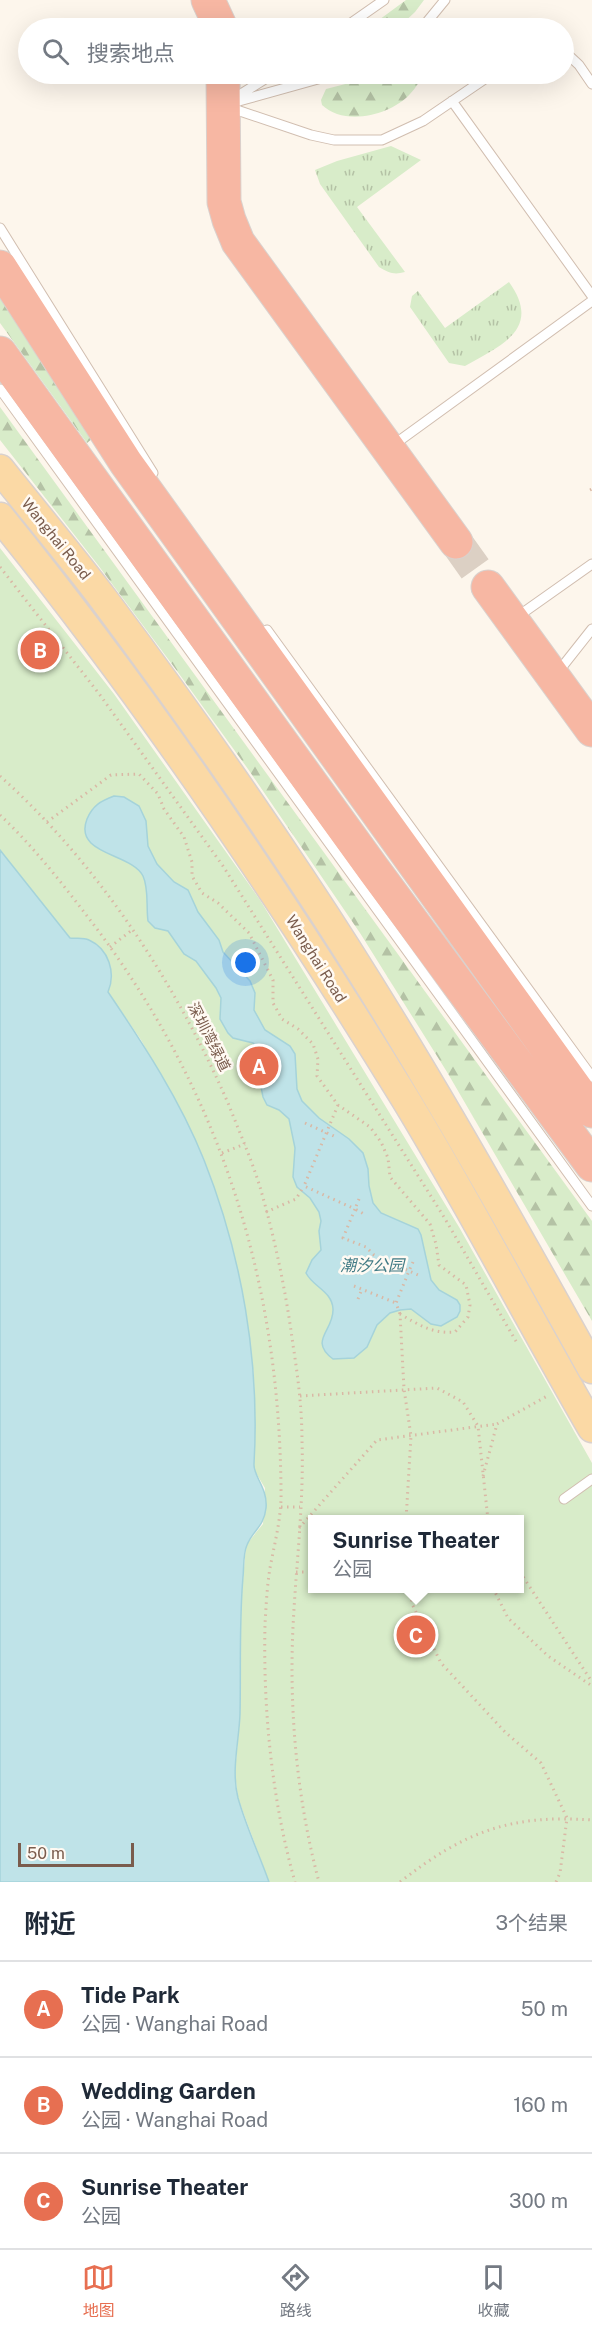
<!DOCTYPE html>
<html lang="zh">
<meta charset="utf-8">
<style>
body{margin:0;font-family:"Public Sans","Noto Sans SC",sans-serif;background:#f6f6f7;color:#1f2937}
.scale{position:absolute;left:18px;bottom:15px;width:116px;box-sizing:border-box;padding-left:6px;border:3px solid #7a5c4d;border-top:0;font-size:16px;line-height:21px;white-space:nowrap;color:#7a5c4d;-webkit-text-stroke:4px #fffaf3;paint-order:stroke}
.you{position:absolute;left:246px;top:963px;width:21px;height:21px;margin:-15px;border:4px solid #fff;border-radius:50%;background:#1a73e8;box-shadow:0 0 0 9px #1a73e833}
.badge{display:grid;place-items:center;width:39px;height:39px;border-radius:50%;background:#e76f51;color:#fff;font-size:20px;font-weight:700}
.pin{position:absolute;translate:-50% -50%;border:3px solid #fff;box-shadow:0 2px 6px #0006}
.popup{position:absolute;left:308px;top:1515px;width:216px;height:78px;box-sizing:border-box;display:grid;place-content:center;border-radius:0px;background:#fff;filter:drop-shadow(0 2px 4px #0005);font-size:20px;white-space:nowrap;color:#747a83}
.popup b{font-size:22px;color:#1f2937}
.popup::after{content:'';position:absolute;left:50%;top:100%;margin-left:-12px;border:12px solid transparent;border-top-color:#fff}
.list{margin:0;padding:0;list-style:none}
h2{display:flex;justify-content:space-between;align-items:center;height:78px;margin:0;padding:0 24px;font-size:26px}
h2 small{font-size:20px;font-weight:400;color:#747a83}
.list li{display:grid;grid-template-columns:39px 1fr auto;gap:18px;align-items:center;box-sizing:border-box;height:96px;padding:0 24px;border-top:2px solid #e0e1e3}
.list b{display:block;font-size:22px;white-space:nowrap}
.list p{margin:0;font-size:20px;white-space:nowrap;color:#747a83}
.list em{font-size:20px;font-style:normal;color:#747a83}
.icon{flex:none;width:33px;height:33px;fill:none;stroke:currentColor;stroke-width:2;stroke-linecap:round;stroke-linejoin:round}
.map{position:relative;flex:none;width:592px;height:1882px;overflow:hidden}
.search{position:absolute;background:#fff;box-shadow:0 6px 24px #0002;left:18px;right:18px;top:18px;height:66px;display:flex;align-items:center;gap:15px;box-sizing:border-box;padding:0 21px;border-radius:33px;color:#747a83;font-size:22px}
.sheet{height:366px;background:#fff}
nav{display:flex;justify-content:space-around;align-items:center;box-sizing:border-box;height:84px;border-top:2px solid #e0e1e3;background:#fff;font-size:16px;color:#747a83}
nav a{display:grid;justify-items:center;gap:3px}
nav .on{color:#e76f51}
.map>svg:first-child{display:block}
.grass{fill:url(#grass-tufts)}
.forest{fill:url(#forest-firs)}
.park{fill:#d8ecc9;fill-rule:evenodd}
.water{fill:#bfe3e8;stroke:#a5d3da;stroke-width:1.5}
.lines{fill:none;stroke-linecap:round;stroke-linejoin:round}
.highway-tunnel{stroke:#dcd0c4;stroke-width:33;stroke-dasharray:33 16;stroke-linecap:butt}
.lane-casing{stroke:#d1beb0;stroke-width:11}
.primary-casing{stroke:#dad1cd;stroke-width:31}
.highway-casing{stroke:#dad1cd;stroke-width:35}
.path{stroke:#d9b8a5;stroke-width:3;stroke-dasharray:1.5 4.5;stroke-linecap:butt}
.lane{stroke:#fff;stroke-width:9}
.primary{stroke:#fbd9a5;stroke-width:28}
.highway{stroke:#f7b7a3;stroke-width:33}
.labels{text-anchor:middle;stroke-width:5;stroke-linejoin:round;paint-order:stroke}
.street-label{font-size:15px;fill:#7a5c4d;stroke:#fffaf3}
.water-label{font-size:16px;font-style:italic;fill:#437c86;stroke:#fffaf3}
</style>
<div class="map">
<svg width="592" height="1882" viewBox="0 0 592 1882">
<defs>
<pattern id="grass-tufts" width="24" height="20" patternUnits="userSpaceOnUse" patternTransform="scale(1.5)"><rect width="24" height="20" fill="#d8ecc9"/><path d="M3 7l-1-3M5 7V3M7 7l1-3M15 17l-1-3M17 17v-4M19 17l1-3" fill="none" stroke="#b4c2a5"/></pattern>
<pattern id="forest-firs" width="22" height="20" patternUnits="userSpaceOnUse" patternTransform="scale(1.5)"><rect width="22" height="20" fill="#d8ecc9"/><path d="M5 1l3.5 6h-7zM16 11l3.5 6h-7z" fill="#b4c2a5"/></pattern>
</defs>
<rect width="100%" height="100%" fill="#fdf6ec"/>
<!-- grass -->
<path class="grass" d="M391 146 421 160 357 207 405 272C394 275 389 273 379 267L320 184 315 170 337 161Z
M509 282C542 328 503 345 465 366L449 363 410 307 412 296 418 291 445 328Z"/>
<!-- forest -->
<path class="forest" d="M406 0H424L415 12 398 28H368Z
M373 74H424C420 80 416 88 410 94 391 115 345 127 322 105L321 100 326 89 357 81Z
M0 287 93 438 87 443 0 323Z
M0 407 592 1221V1321L447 1072 360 933 248 769 177 671 98 565 0 440Z"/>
<!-- park -->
<path class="park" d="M0 548 114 694 260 900 459 1227 592 1463V1882H269L238 1798 235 1772 240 1717V1616L246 1545 263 1524 265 1488 253 1468 255 1450 254 1377 246 1311 233 1249 204 1159 171 1093 141 1040 108 992C116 973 109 949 89 940 83 937 76 939 70 938L0 850ZM312 1520H520V1588H312Z"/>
<!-- water -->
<path class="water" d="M114 796 124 797 139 806 146 821 148 846 157 864 174 882 188 890 198 912 219 940 223 952 250 981 255 993 254 1010 265 1030 290 1046 295 1054 297 1089 302 1101 319 1118 349 1139 363 1153 368 1169 369 1186 373 1203 381 1213 418 1229 421 1235 431 1280 439 1290 457 1300 460 1305V1311L457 1317 441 1326 431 1324 411 1309 400 1310 390 1313 377 1325 367 1347 354 1358 333 1359C308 1340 334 1331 333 1309 332 1291 313 1287 306 1273L312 1260 321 1250 319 1231 321 1221 319 1212 310 1198 297 1187 293 1177 295 1148 289 1119 279 1110 267 1105 263 1097 261 1087 263 1057 253 1043 233 1038 228 1033 220 1019 221 998 216 988 196 961 184 954 168 931 155 928 148 921C146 906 149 889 143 876 132 853 73 855 87 819 93 805 101 801 114 796Z
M0 850 70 938C75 939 83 937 89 940 109 949 116 973 108 992 144 1045 180 1100 204 1160 242 1256 260 1361 254 1464 253 1476 268 1488 266 1508 264 1527 253 1530 247 1545 243 1553 244 1568 243 1577 239 1623 241 1668 240 1714 239 1742 231 1770 238 1798 246 1826 259 1854 269 1882H0Z"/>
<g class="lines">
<!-- highway-tunnel -->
<path class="highway-tunnel" d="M456 542 488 587"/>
<!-- lane casing -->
<g class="lane-casing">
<path id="lane" d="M344 28 384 0
M422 28 445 0
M564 51 579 65 592 84
M233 99 273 74
M452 101 592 296
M228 104 336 74
M228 107 311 135 334 140H382L423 121 492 74
M0 228 153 473
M0 389 592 1206
M392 446 592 301
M517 617 592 564
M267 630 592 1077
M558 672 592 629
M564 1499 592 1479"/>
</g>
<!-- primary casing -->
<g class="primary-casing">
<path id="primary" d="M0 469C35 513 71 556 105 601 173 692 239 785 302 880 407 1038 500 1203 592 1369
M0 517C149 701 282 898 406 1100 471 1207 529 1319 592 1428"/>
</g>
<!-- highway casing -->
<g class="highway-casing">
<path id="highway" d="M208 0 221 28
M223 74 224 202 229 220 238 242 456 542
M0 267 126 463 592 1111
M0 353 374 870 592 1165
M488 587 592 730"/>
</g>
<!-- path -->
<path class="path" d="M590 490 592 489
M0 567 100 695 223 866 444 1217 517 1343
M0 776C99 865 175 982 228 1103 239 1131 251 1158 260 1187 275 1239 286 1292 293 1345 298 1377 302 1409 302 1441 304 1503 296 1565 293 1627 289 1711 297 1800 319 1882
M0 815C35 848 65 887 94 925 220 1092 279 1279 281 1488 282 1516 275 1541 270 1568 267 1586 266 1607 265 1625 263 1710 272 1801 295 1882
M47 822 111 775 139 774 158 794 164 809 184 837 192 862V876L202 893 218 903 249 933 273 980V1003L282 1019 298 1029 313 1044 318 1059 317 1076 338 1105 370 1127 381 1142 388 1158 390 1177 430 1224 436 1244 439 1265 466 1285 470 1305 468 1317 455 1332C433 1334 419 1325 400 1314L404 1389 411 1436 406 1520
M110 947 132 930
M338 1105 304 1186 355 1209 343 1238 366 1247 374 1255 409 1271 396 1303 400 1314
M305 1123 336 1137
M222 1153 245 1144
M359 1199 355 1209 364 1214
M266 1212 296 1199 304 1186
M413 1262 409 1271 418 1275
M354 1286 396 1303
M358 1299 362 1289
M300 1396 437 1388 463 1402 478 1426 488 1520
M483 1476 497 1424 549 1395
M281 1507H300
M299 1528 377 1440 497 1424
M296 1572H312
M520 1572 592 1682
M411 1588 412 1604 441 1663 505 1732 541 1763 567 1818 560 1873 556 1882
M493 1588 508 1618 548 1656 592 1686
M400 1882C464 1832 510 1814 592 1820"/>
<!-- lane -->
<use href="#lane" class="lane"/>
<!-- primary -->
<use href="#primary" class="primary"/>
<!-- highway -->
<use href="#highway" class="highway"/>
</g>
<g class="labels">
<!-- street labels -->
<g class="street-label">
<text transform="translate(56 539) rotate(51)" y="5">Wanghai Road</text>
<text transform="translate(316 959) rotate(58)" y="5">Wanghai Road</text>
<text transform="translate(209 1037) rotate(63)" y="5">深圳湾绿道</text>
</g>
<!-- water labels -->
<g class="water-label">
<text x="372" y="1271">潮汐公园</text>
</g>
</g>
</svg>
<div class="scale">50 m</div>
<div class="you"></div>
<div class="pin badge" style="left:259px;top:1066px">A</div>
<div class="pin badge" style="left:40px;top:650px">B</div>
<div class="pin badge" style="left:416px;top:1635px">C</div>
<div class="popup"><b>Sunrise Theater</b>公园</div>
<div class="search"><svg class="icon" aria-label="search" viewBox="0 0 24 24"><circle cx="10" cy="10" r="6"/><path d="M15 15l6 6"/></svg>搜索地点</div>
</div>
<section class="sheet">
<h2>附近<small>3个结果</small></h2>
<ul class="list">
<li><span class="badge">A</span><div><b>Tide Park</b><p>公园 · Wanghai Road</p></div><em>50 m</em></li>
<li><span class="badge">B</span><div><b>Wedding Garden</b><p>公园 · Wanghai Road</p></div><em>160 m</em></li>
<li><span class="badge">C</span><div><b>Sunrise Theater</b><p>公园</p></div><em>300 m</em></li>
</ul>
</section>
<nav>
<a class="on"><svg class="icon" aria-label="map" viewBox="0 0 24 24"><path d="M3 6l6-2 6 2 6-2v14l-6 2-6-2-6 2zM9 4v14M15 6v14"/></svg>地图</a>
<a><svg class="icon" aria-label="directions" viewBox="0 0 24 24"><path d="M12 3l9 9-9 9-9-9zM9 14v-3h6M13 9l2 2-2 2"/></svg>路线</a>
<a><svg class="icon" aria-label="saved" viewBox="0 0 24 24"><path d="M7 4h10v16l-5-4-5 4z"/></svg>收藏</a>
</nav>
